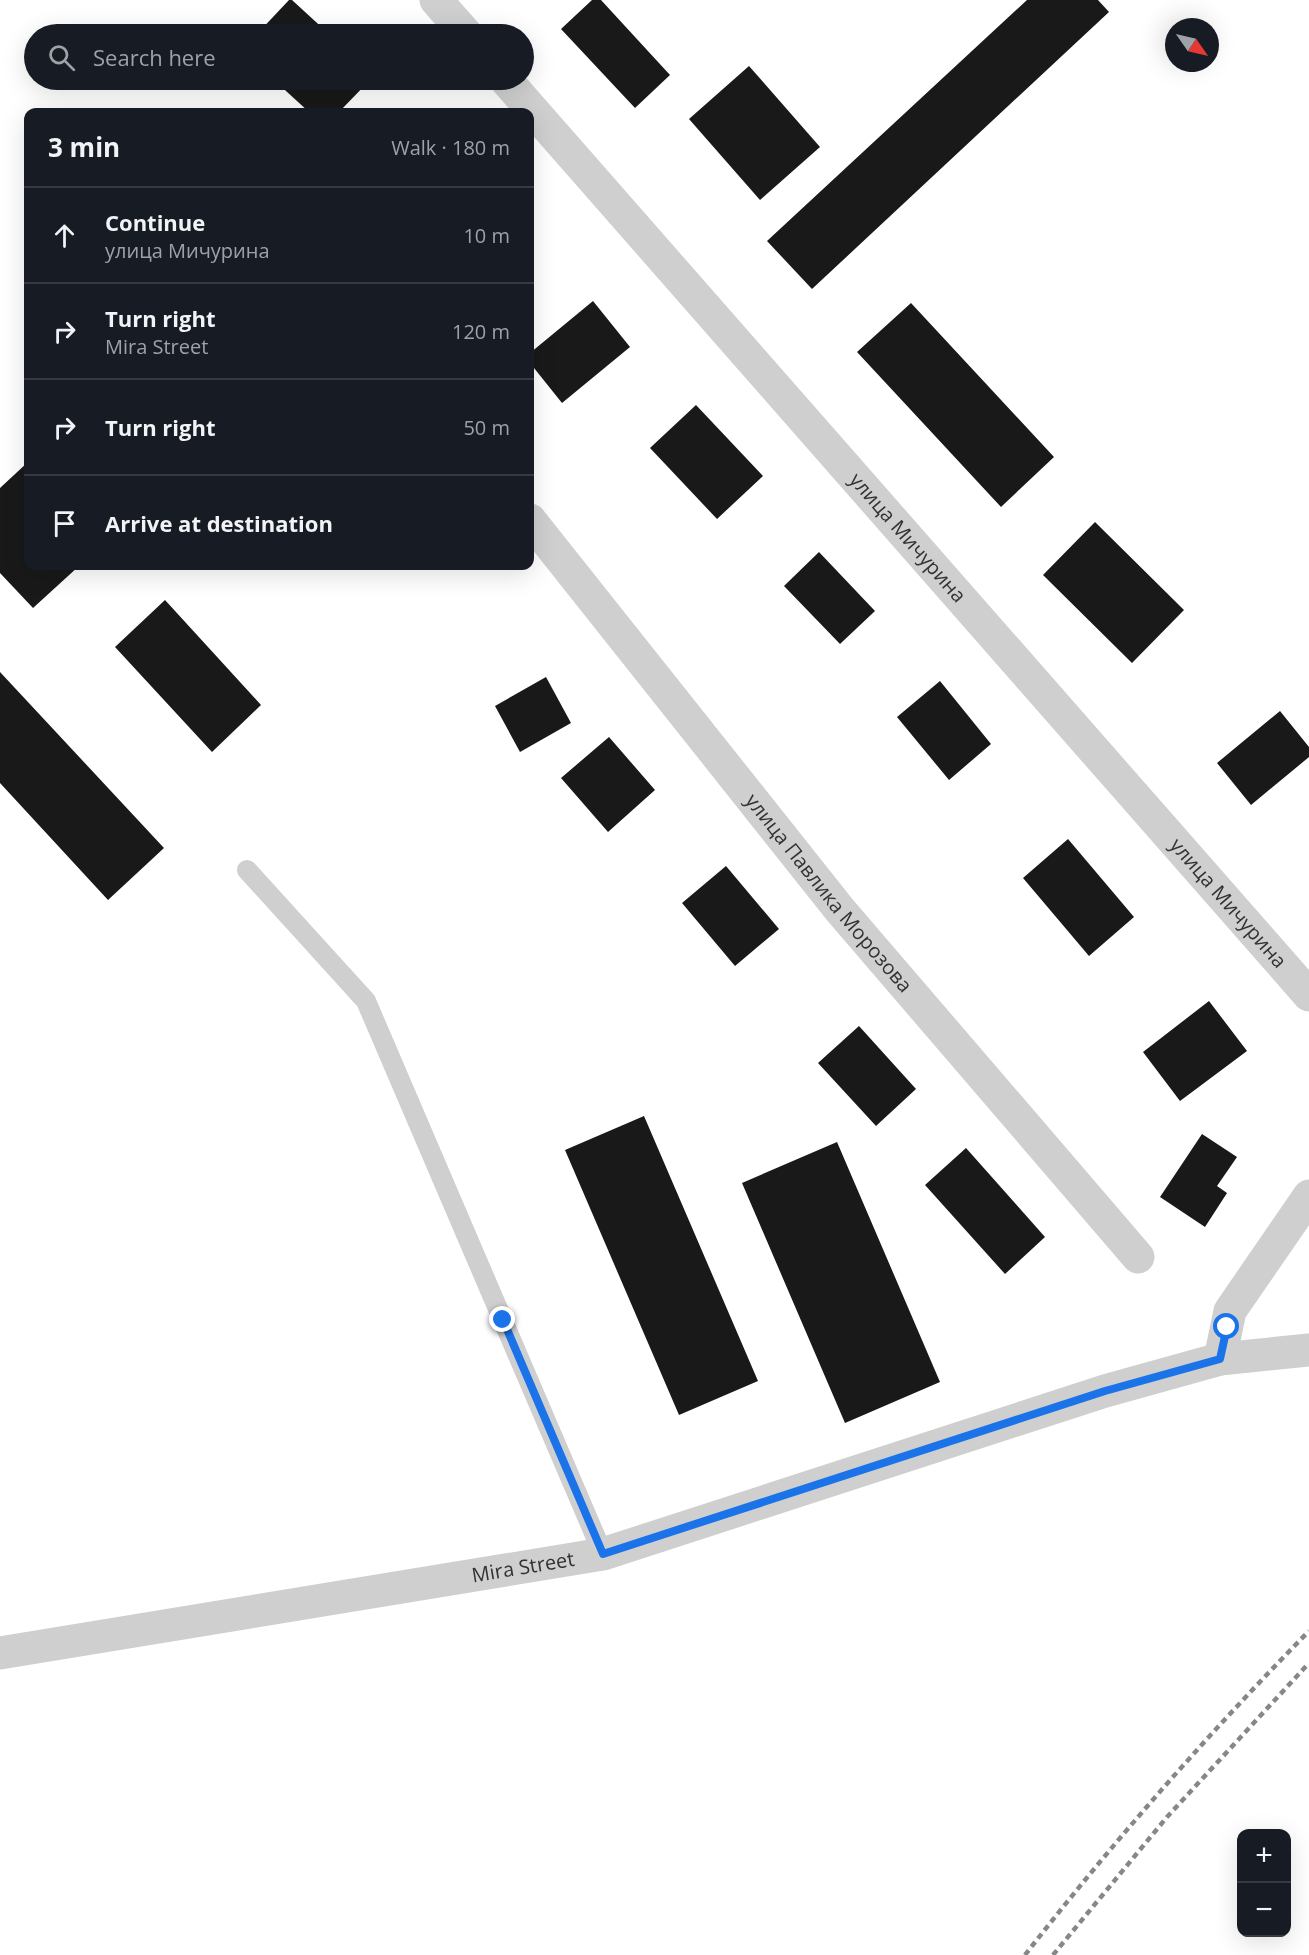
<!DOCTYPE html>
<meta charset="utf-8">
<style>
body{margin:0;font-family:"Open Sans",sans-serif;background:#242831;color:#f1f3f6}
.controls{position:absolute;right:18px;bottom:18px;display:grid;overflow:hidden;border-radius:12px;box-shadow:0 6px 24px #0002}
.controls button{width:54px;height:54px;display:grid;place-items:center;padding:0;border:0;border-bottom:2px solid #363941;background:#171b24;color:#f1f3f6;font:30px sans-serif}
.compass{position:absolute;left:1165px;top:18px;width:54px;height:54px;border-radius:50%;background:#171b24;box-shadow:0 6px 24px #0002;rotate:124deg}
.stop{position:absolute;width:18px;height:18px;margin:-14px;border:4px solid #1a73e8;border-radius:50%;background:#fff}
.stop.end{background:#1a73e8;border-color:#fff;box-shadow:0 2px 6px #0008}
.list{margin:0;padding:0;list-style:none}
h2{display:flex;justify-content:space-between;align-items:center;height:78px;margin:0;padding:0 24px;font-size:26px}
h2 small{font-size:20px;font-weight:400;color:#9ea1a6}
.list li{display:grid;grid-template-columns:39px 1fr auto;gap:18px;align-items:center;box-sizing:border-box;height:96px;padding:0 24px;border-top:2px solid #363941}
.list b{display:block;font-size:22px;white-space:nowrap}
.list p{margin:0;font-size:20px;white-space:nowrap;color:#9ea1a6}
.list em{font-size:20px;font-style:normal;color:#9ea1a6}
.icon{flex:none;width:33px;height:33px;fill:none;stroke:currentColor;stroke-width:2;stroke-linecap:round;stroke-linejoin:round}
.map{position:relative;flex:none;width:1309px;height:1955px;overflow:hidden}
.search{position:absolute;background:#171b24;box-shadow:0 6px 24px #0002;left:24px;top:24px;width:510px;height:66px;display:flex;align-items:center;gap:15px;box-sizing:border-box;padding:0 21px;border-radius:33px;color:#9ea1a6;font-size:22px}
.panel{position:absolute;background:#171b24;box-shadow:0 6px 24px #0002;left:24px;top:108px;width:510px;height:462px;border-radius:12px}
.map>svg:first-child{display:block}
.building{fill:#191919}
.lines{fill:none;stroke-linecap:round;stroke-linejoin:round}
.service{stroke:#cfcfcf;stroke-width:20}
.minor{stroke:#cfcfcf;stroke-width:33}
.tertiary{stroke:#cfcfcf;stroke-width:33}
.rail{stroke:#878787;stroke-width:4.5;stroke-dasharray:6 4.5;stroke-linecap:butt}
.route{stroke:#1a73e8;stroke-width:8}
.labels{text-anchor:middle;stroke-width:6;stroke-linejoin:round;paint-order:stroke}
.street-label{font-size:20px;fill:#323232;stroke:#fff}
</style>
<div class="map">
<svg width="1309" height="1955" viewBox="0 0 1309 1955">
<rect width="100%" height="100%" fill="#fff"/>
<!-- building -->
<path class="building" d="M289 0H292L329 34H257Z
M592 0H601L670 75 635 108 561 29Z
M1027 0H1098L1109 12 812 289 767 241Z
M749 66 820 147 760 200 689 119Z
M274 80H370L339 112H309Z
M593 301 630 347 562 403 530 363V353Z
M911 303 1054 457 1001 507 857 352Z
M696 405 763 476 717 519 650 448Z
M28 462V566H79L33 608 0 573V488Z
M1095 522 1184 610 1132 663 1043 575Z
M819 552 875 611 840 644 784 586Z
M165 600 261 705 212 752 115 647Z
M0 672 164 848 108 900 0 783Z
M546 677 571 723 520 752 495 706Z
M940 681 991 744 949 780 897 717Z
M1280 711 1309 747V757L1251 805 1217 763Z
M609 737 655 790 608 832 561 778Z
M1068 839 1134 917 1089 956 1023 878Z
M726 866 779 929 735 966 682 903Z
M1209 1001 1247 1051 1180 1101 1143 1052Z
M859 1026 916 1089 876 1126 818 1063Z
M644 1116 758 1381 679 1415 565 1150Z
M1202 1134 1237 1157 1217 1186 1227 1193 1205 1227 1160 1197Z
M837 1142 940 1382 845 1423 742 1183Z
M966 1148 1045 1237 1005 1274 925 1185Z"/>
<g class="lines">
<!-- service -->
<path class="service" d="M247 870 366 1001 603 1554"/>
<!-- minor -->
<g class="minor">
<path d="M436 0 466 34"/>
<path id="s1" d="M506 80 1309 995"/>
<path id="s2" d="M530 520 840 910 1138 1257"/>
<path d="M1220 1359 1230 1311 1309 1196"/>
</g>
<!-- tertiary -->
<path class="tertiary" id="s3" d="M0 1653 603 1554 1105 1391 1220 1359 1309 1350"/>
<!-- rail -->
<path class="rail" d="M1025 1955C1113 1842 1208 1734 1309 1631
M1053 1955 1167 1817 1309 1663"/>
</g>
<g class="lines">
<!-- route -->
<path class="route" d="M503 1320 603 1554 1105 1391 1220 1359 1227 1327"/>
</g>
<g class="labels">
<!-- street labels -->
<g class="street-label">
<text dy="7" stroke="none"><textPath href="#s1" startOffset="609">улица Мичурина</textPath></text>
<text dy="7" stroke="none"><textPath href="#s2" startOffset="478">улица Павлика Морозова</textPath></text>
<text dy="7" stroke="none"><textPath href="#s1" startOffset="1095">улица Мичурина</textPath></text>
<text dy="7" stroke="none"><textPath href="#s3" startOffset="530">Mira Street</textPath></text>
</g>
</g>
</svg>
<div class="controls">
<button>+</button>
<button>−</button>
</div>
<svg class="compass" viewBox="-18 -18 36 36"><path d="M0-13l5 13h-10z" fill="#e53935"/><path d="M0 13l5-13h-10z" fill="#9ea1a6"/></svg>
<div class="stop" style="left:1227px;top:1327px"></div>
<div class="stop end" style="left:503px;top:1320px"></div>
<div class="search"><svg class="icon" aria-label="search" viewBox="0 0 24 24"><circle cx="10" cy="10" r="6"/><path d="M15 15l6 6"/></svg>Search here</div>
<section class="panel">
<h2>3 min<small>Walk · 180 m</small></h2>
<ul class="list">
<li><svg class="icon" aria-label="ahead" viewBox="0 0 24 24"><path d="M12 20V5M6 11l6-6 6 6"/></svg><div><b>Continue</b><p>улица Мичурина</p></div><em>10 m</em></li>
<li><svg class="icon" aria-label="right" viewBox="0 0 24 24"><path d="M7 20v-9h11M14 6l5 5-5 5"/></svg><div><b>Turn right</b><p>Mira Street</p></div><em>120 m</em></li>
<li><svg class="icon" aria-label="right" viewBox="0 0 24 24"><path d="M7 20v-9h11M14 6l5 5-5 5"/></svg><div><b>Turn right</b></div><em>50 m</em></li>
<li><svg class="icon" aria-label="arrive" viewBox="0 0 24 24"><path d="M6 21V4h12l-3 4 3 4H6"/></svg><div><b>Arrive at destination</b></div></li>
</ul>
</section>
</div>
